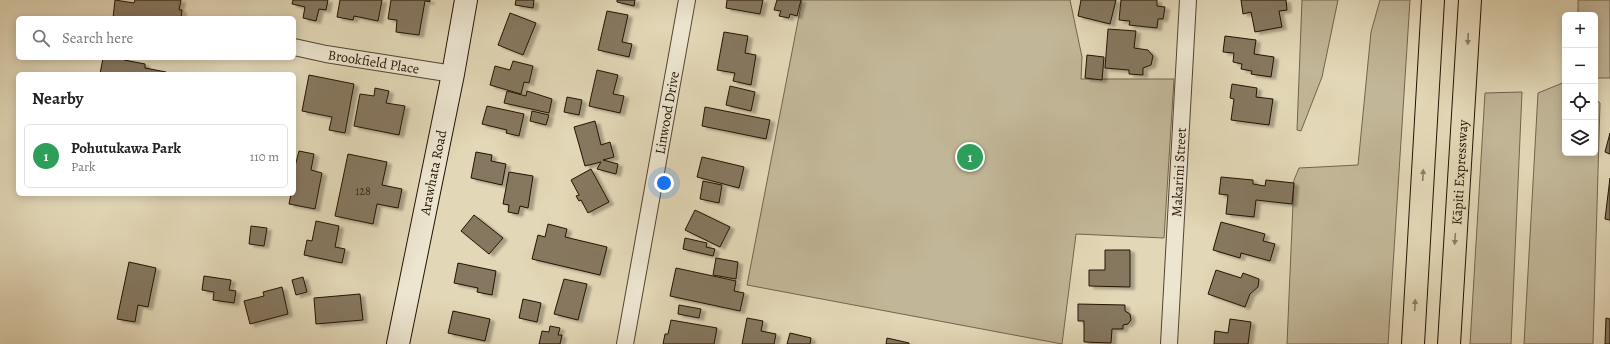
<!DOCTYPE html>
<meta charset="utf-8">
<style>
body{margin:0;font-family:Alegreya,serif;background:#f2f2f2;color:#222}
.controls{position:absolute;right:12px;top:12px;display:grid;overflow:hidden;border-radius:6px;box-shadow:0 2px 10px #0003}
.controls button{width:36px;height:36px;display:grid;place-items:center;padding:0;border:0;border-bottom:1px solid #e0e0e0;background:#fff;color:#222;font:20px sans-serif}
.you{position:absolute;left:664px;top:183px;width:14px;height:14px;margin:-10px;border:3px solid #fff;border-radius:50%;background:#1a73e8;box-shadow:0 0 0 6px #1a73e833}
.badge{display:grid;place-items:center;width:26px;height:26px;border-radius:50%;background:#8f2418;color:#fff;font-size:13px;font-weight:700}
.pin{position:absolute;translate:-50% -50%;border:2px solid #fff;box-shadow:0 1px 4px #0006}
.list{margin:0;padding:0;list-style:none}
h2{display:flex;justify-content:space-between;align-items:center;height:52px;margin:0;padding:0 16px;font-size:17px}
h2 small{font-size:13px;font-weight:400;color:#767676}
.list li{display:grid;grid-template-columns:26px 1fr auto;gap:12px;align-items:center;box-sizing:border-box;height:64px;margin:0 8px 8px;padding:0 8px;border:1px solid #e0e0e0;border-radius:6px}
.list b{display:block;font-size:15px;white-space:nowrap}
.list p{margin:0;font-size:13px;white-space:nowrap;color:#767676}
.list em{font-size:13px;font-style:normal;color:#767676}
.icon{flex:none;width:22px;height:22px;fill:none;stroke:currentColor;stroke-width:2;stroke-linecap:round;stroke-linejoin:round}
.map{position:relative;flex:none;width:1610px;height:344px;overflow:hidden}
.search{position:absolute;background:#fff;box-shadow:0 2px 10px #0003;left:16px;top:16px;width:280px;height:44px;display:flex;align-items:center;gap:10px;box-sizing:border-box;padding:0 14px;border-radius:6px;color:#767676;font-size:15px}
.panel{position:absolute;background:#fff;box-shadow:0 2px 10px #0003;left:16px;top:72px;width:280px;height:124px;border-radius:6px}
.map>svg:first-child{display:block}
.green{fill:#c1b697;stroke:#72644c}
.building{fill:#867860;stroke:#221202;filter:url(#shadow)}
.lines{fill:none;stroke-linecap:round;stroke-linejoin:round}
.minor-casing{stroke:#52432f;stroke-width:18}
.secondary-casing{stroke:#221202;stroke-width:24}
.motorway-casing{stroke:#221202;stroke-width:24}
.minor{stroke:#ece5d0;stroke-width:16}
.secondary{stroke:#ece5d0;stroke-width:22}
.motorway{stroke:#e2d7b6;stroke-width:22}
.oneway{fill:#8c7e65}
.labels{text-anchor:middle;stroke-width:3;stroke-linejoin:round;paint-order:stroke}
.number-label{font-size:12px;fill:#3b2c1a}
.street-label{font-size:14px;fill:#221202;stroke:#ece5d0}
</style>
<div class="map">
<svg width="1610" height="344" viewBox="0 0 1610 344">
<defs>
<filter id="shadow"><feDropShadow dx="4.5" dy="2.5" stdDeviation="1" flood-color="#0004"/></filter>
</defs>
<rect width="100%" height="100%" fill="#e2d7b6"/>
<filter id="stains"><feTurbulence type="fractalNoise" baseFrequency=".005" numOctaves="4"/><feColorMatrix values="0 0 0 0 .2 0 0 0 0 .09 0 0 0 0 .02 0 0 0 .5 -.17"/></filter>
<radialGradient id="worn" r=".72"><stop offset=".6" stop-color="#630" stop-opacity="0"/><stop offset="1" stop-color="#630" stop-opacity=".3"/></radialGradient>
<!-- green -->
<path class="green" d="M802 0H1070L1082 57 1081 79H1174L1164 238 1076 234 1062 344 747 285Z
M1302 0H1338L1322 77 1301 131 1297 130Z
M1380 0H1410L1388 344H1287L1294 180 1299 168 1358 165 1371 32Z
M1578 0H1610V78H1595V15H1578Z
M1565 82V153H1595V98L1600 103 1593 344H1524L1538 93Z
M1522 92 1511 344H1470L1485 93Z"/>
<!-- building -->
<path class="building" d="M115 0 134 3 135 0H181L179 10H182L181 18H113Z
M293 0H328L326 10 319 9 316 21 303 18 305 7 292 4Z
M340 0H382L378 21 354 16 353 20 337 17Z
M391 0H430V2L425 1 419 35 396 32 397 20 388 19Z
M516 0H534L533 8 515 5Z
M617 0H635L634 6 617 2Z
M727 0H763L760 14 726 8Z
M777 0H801L797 16 790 14 789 18 779 16 781 11 774 10Z
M1081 0H1116L1110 24 1078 16Z
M1121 0H1157V6L1165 7 1163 19H1158L1157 28 1129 25 1130 21 1119 20Z
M1241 0H1286L1287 10 1279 11 1282 27 1255 32 1251 12 1243 14Z
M607 11 628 15 622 42 632 44 629 57 598 50Z
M510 13 536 23 523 55 498 45Z
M1108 29 1136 31 1134 48 1148 50 1153 56 1151 65 1143 68V75L1129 74V70L1105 68Z
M724 32 748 36 745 53 756 55 751 85 733 81 735 73 717 70Z
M1225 36 1256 40 1254 54 1274 57 1271 77 1251 74 1252 71 1241 69 1242 64 1233 62 1234 53 1223 52Z
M1087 55 1104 57 1102 80 1085 78Z
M103 58H125L124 60 145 64V68L166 72V74H100Z
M513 61 533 66 529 83 524 82 521 94 490 85 495 66 510 70Z
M597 70 618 75 613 94 624 96 620 113 589 106Z
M309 75 354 84 345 133 329 130 332 117 302 111Z
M1232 84 1257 88 1256 97 1273 99 1269 125 1231 120 1234 99 1230 98Z
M730 86 755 92 751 111 726 105Z
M375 88 389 91 386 103 405 106 399 135 354 126 360 94 374 96Z
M507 91 526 96 527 91 552 99 549 113 504 103Z
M567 97 582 100 579 115 564 112Z
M487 106 524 114 519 136 506 133 507 130 482 124Z
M705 107 770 120 766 139 702 126Z
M532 111 549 115 546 125 530 121Z
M595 121 601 145 610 142 614 157 603 160 618 164 616 174 597 169 601 162 585 166 574 127Z
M1610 133V154L1605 152Z
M299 151 314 154 311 170 322 173 315 209 289 204 291 194H294V170Z
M476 152 492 155 491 161 506 164 502 185 471 178Z
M348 154 387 162 382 185 402 189 398 208 377 204 373 224 335 216Z
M702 157 744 167 739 188 697 177Z
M591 169 609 202 588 213 581 200 579 201 576 196 579 195 571 180Z
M509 172 533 176 528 208 520 206 518 214 508 212 509 205 503 204Z
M1221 177 1253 180V184L1265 186 1266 180 1294 183 1292 204 1256 200 1254 217 1226 214 1228 195 1219 194Z
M1610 178V220L1605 219Z
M703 181 722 185 719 203 700 199Z
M695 210 730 227 720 247 685 230Z
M474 215 503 238 489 254 461 231Z
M316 221 339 226 335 247 345 249 342 263 304 255 307 240 312 241Z
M1221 222 1265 234 1263 241 1275 244 1270 261 1241 253 1240 258 1213 250Z
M548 224 567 229 565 237 607 247 600 275 532 259 538 235 545 237Z
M251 226 267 228 264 246 249 244Z
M685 238 707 243 706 247 715 249 713 256 683 249Z
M1105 250H1130V287L1089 286V270H1105Z
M716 258 738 262 736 279 713 275Z
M129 262 156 268 148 307 138 305 135 322 117 319Z
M458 263 496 271 492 295 477 292 478 288 454 283Z
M676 268 736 281 734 291 744 293 740 311 670 296Z
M1216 270 1241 278 1243 273 1259 279 1258 287 1250 294 1245 307 1208 294Z
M204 276 231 280 229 290 236 291 234 303 213 300 214 292 202 290Z
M303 277 307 292 296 295 292 280Z
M564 279 587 284 578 320 554 314Z
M282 287 288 314 250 324 244 301 264 296 263 292Z
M360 294 363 320 316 324 314 298Z
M523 299 541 303 537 322 519 318Z
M1078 304 1125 305V311L1130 314 1131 320 1128 324 1123 325V329H1112L1111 343 1084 342V321H1078Z
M679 305 701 309 699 318 678 314Z
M453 311 490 319 485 341 448 333Z
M747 318 763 321 761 331 776 334 774 344H742Z
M1606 318 1610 319V344H1605Z
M1230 319 1251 322 1248 344H1214L1215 331 1228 333Z
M671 320 717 328 714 344H663L665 334H668Z
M550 326 560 328 558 335H562L560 344H539L542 331 549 332Z
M790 333 811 338 810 344H787Z
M887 338 909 343V344H886Z"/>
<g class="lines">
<!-- minor casing -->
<g class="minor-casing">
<g id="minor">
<path id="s1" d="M294 47 326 54 453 74"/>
<path id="s2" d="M625 344 687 0"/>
<path id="s3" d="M1169 344 1188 0"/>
</g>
</g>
<!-- secondary casing -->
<g class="secondary-casing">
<g id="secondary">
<path id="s4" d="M398 344 453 74 466 0"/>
</g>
</g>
<!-- motorway casing -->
<g class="motorway-casing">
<g id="motorway">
<path d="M1413 344 1433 0"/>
<path id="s5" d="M1449 344 1470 0"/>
</g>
</g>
<!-- minor -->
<use href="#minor" class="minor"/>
<!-- secondary -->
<use href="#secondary" class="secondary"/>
<!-- motorway -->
<use href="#motorway" class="motorway"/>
</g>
<!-- one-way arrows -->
<defs><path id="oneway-solid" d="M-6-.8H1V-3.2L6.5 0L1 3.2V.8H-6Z"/></defs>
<g class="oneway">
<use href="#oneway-solid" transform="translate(1468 39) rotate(93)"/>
<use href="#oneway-solid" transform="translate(1423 175) rotate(-87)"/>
<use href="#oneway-solid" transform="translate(1455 239) rotate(94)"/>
<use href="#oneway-solid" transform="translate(1415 305) rotate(-87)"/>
</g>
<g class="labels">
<!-- number labels -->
<g class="number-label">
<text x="363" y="195">128</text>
</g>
<!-- street labels -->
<g class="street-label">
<text dy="5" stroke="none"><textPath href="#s1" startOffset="81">Brookfield Place</textPath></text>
<text dy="5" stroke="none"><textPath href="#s2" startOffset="235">Linwood Drive</textPath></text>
<text dy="5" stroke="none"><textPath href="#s4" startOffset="175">Arawhata Road</textPath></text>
<text dy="5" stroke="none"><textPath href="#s3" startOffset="172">Makarini Street</textPath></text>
<text dy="5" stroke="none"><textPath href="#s5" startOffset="172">Kāpiti Expressway</textPath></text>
</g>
</g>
<rect width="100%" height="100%" filter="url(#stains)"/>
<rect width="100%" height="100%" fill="url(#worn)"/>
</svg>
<div class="controls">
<button>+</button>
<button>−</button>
<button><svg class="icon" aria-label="locate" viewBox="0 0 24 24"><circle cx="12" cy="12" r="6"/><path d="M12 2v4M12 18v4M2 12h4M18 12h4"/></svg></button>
<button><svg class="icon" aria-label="layers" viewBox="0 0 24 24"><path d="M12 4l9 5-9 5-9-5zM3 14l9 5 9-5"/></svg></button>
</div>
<div class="you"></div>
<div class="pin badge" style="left:970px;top:157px;background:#2e9e5b">1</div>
<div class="search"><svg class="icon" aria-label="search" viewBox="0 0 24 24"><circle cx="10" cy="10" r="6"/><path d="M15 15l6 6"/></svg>Search here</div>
<section class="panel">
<h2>Nearby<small></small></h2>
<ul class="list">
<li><span class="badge" style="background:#2e9e5b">1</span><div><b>Pohutukawa Park</b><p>Park</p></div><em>110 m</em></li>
</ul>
</section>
</div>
